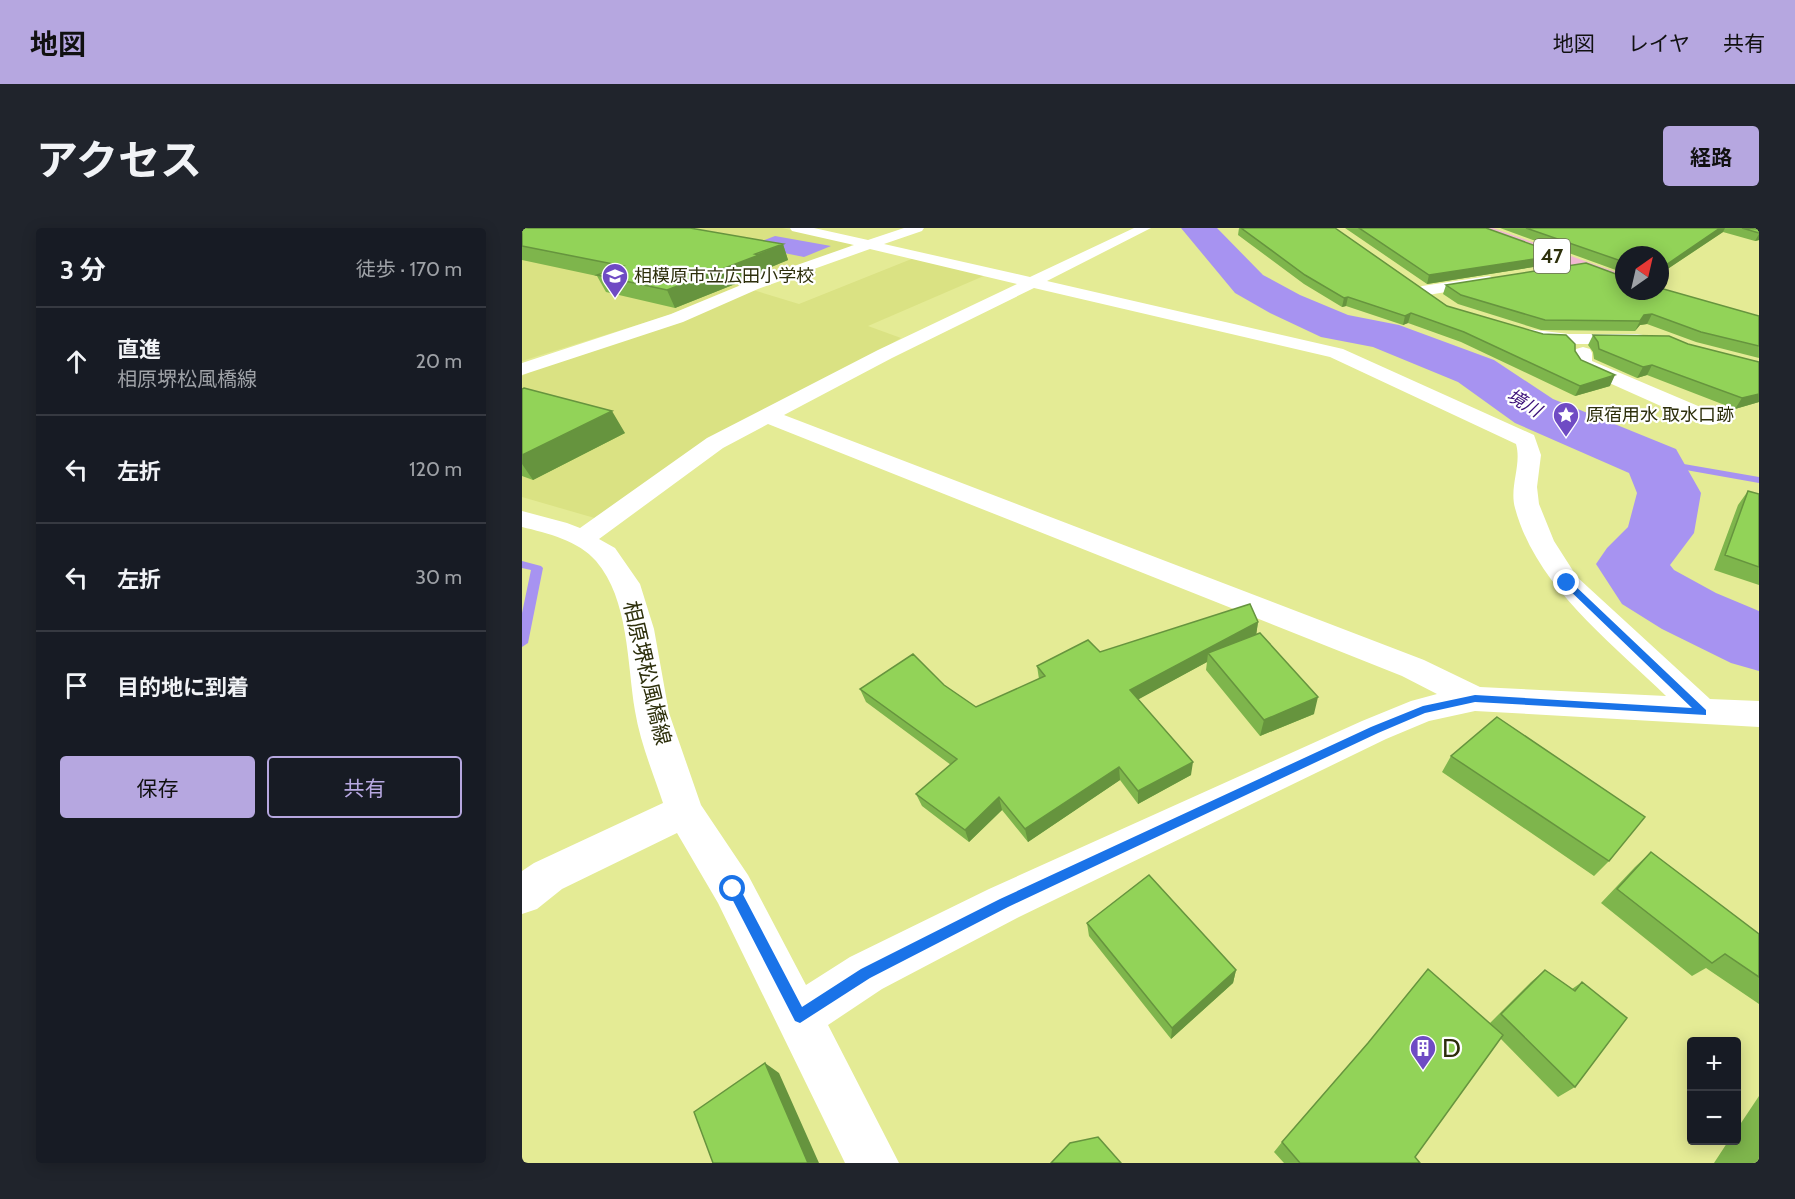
<!DOCTYPE html>
<html lang="ja">
<meta charset="utf-8">
<style>
body{margin:0;font-family:Cabin,"Noto Sans JP",sans-serif;background:#20242c;color:#f1f3f6}
.controls{position:absolute;right:18px;bottom:18px;display:grid;overflow:hidden;border-radius:6px;box-shadow:0 3px 15px #0003}
.controls button{width:54px;height:54px;display:grid;place-items:center;padding:0;border:0;border-bottom:2px solid #363941;background:#171b24;color:#f1f3f6;font:30px sans-serif}
.compass{position:absolute;left:1093px;top:18px;width:54px;height:54px;border-radius:50%;background:#171b24;box-shadow:0 3px 15px #0003;rotate:34deg}
.stop{position:absolute;width:18px;height:18px;margin:-14px;border:4px solid #1a73e8;border-radius:50%;background:#fff}
.stop.end{background:#1a73e8;border-color:#fff;box-shadow:0 2px 6px #0008}
.list{margin:0;padding:0;list-style:none}
h2{display:flex;justify-content:space-between;align-items:center;height:78px;margin:0;padding:0 24px;font-size:26px}
h2 small{font-size:20px;font-weight:400;color:#9ea1a6}
.list li{display:grid;grid-template-columns:39px 1fr auto;gap:18px;align-items:center;box-sizing:border-box;height:108px;padding:0 24px;border-top:2px solid #363941}
.list b{display:block;font-size:22px;white-space:nowrap}
.list p{margin:0;font-size:20px;white-space:nowrap;color:#9ea1a6}
.list em{font-size:20px;font-style:normal;color:#9ea1a6}
.actions{display:flex;gap:12px;padding:18px 24px}
.actions a{flex:1;padding:14px 0;border:2px solid #b6a7e0;border-radius:6px;text-align:center;font-size:21px;color:#b6a7e0}
.actions .main{background:#b6a7e0;color:#111}
.icon{flex:none;width:33px;height:33px;fill:none;stroke:currentColor;stroke-width:2;stroke-linecap:round;stroke-linejoin:round}
.map{position:relative;flex:none;width:1237px;height:935px;overflow:hidden;border-radius:6px}
header{display:flex;align-items:center;gap:36px;box-sizing:border-box;height:84px;padding:0 30px;background:#b6a7e0;color:#111}
header strong{font-size:28px}
nav{display:flex;gap:33px;margin-inline-start:auto;font-size:21px}
.intro{display:flex;align-items:center;justify-content:space-between;box-sizing:border-box;height:144px;padding:0 36px}
h1{margin:0;font-size:42px}
.button{padding:15px 27px;border-radius:6px;background:#b6a7e0;color:#111;font-size:21px;font-weight:700}
main{display:flex;gap:36px;padding:0 36px}
aside{flex:1;background:#171b24;border-radius:6px;box-shadow:0 3px 15px #0003}
.map>svg:first-child{display:block}
.built{fill:#dae283}
.water{fill:#a793f1}
.lines{fill:none;stroke-linecap:round;stroke-linejoin:round}
.stream{fill:#a793f1;fill-rule:evenodd}
.river{fill:#a793f1;fill-rule:evenodd}
.minor{fill:#fff;fill-rule:evenodd}
.major{fill:#f1b9d1;fill-rule:evenodd}
.wall{fill:#7eb54c}
.shaded-wall{fill:#66943e}
.building{fill:#92d358;stroke:#66943e;stroke-width:1.5}
.route{fill:#1a73e8}
.labels{text-anchor:middle;stroke-width:4.5;stroke-linejoin:round;paint-order:stroke}
.far-poi-label{font-size:18px;fill:#2d2f0b;stroke:#fff;text-anchor:start}
.far-water-label{font-size:18px;font-style:italic;fill:#390d78;stroke:#fff}
.shield{fill:#fff;stroke:#6c6d54;stroke-width:1.5}
.shield-label{font-size:20px;font-weight:bold;fill:#2d2f0b}
.street-label{font-size:21px;fill:#2d2f0b;stroke:#fff}
.near-poi-label{font-size:26px;fill:#2d2f0b;stroke:#fff;text-anchor:start}
</style>
<header>
<strong>地図</strong>
<nav><a>地図</a><a>レイヤ</a><a>共有</a></nav>
</header>
<div class="intro"><h1>アクセス</h1><a class="button">経路</a></div>
<main>
<aside>
<h2>3 分<small>徒歩 · 170 m</small></h2>
<ul class="list">
<li><svg class="icon" aria-label="ahead" viewBox="0 0 24 24"><path d="M12 20V5M6 11l6-6 6 6"/></svg><div><b>直進</b><p>相原堺松風橋線</p></div><em>20 m</em></li>
<li><svg class="icon" aria-label="left" viewBox="0 0 24 24"><path d="M17 20v-9H6M10 6l-5 5 5 5"/></svg><div><b>左折</b></div><em>120 m</em></li>
<li><svg class="icon" aria-label="left" viewBox="0 0 24 24"><path d="M17 20v-9H6M10 6l-5 5 5 5"/></svg><div><b>左折</b></div><em>30 m</em></li>
<li><svg class="icon" aria-label="arrive" viewBox="0 0 24 24"><path d="M6 21V4h12l-3 4 3 4H6"/></svg><div><b>目的地に到着</b></div></li>
</ul>
<div class="actions"><a class="main">保存</a><a>共有</a></div>
</aside>
<div class="map">
<svg width="1237" height="935" viewBox="0 0 1237 935">
<rect width="100%" height="100%" fill="#e4eb95"/>
<!-- built -->
<path class="built" d="M5 0H260L330 16 327 20 226 54 147 87 0 133V1Z
M392 30 464 47 346 98 379 110 76 291 0 269V148L12 142 231 62 277 76Z"/>
<!-- water -->
<path class="water" d="M253 8 309 18 282 29 227 18Z"/>
<g class="lines">
<!-- stream -->
<path class="stream" d="M1133 231 1237 249V255L1130 236 1128 234Z
M0 333 19 338 21 340 6 415 0 419V385L9 342 0 340Z"/>
<!-- river -->
<path class="river" d="M659 0H695L741 47 778 67 826 87 877 97 972 132 1031 171 1154 221 1179 265 1172 305 1148 337 1152 342 1194 365 1237 383V443L1209 435 1140 401 1100 376 1074 336 1085 320 1106 299 1115 265 1107 245 993 195 936 154 851 119 799 109 748 85 713 65Z"/>
<!-- minor -->
<path class="minor" d="M268 0H292L346 12 382 0H402L400 3 362 16 508 49 612 0H629L525 53 821 121 1012 207 1019 227 1015 259 1017 276 1032 313 1055 349 1188 471 1237 473V499L953 483 907 493 864 511 497 689 360 761 306 797 377 935H323L196 675 155 605 40 661 15 681 0 686V643L12 635 141 575C131 545 118 514 113 483 105 436 107 371 74 333 57 313 25 305 0 299V283L45 295 58 300 185 210 356 122 495 56 348 21 236 61 161 94 0 147V135L149 86 224 55 332 17 270 3ZM512 60 808 129 994 216C1000 237 987 258 993 280 1014 358 1088 413 1144 468L958 459 902 432 262 187 370 130ZM246 196 880 448 915 466 889 473 840 493 467 661 328 729 284 757 226 647 179 577 147 485 132 401 118 356 93 320 77 311 201 220Z
M967 48 972 50 975 53 972 56 900 68 892 63 900 58Z
M1005 101 1047 106H1115L1121 107 1124 111 1121 115 1115 116H1047L999 110 996 106 999 102Z
M1061 119 1068 121 1070 125V133L1195 186 1198 191 1195 196 1187 197 1179 196 1056 141 1050 132 1054 121Z"/>
<!-- major -->
<path class="major" d="M952 0H971L1102 47V57L954 3Z"/>
</g>
<!-- wall -->
<path class="wall" d="M0 0 261 16 266 32 242 42 243 44 153 80 84 64 75 48 0 32Z
M717 0H813L925 78 1053 123 1059 132 1088 158 1053 168 939 114 886 95 881 97 824 78 820 79 782 56 716 7Z
M823 0H964L1036 35 905 56Z
M978 0H1234L1237 1V12L1233 13 1201 4 1138 46V27H1102V45Z
M924 57 1102 63 1237 88V130L1174 114 1125 96 1118 97 1113 103 1019 102 936 76 921 66Z
M1071 107 1166 116 1237 134V174L1213 181 1125 147 1115 150 1072 131 1071 124 1066 117Z
M0 161 103 205 11 252 0 248Z
M1226 263 1237 266V357L1192 342 1216 277Z
M736 394 734 407 792 486 738 508 684 442 685 434 616 471 669 547 616 576 598 552 506 614 480 582 447 614 400 578 394 566 429 537 344 474 338 461 422 457 454 479 517 451 515 438Z
M929 528 1087 633 1072 648 920 544Z
M1129 624 1237 706V776L1184 740 1170 748 1079 675 1113 639Z
M565 695 714 742 711 755 649 811 567 708Z
M1023 742 1050 761 1060 754 1053 859 1036 869 978 810 893 929 898 935H762L752 924 760 914 968 795 1009 754Z
M1237 868V935H1192L1207 912H1215V901Z"/>
<!-- shaded-wall -->
<path class="shaded-wall" d="M1198 0H1203L1201 4 1138 46V41Z
M1237 6V12L1233 13Z
M261 16 266 32 242 42 243 44 153 80 145 62Z
M1039 27 1036 35 905 56 907 47Z
M826 69 824 78 820 79 822 70Z
M889 85 886 95 881 97 883 88Z
M1130 86 1125 96 1118 97 1113 103 1118 93 1122 87Z
M1130 137 1125 147 1115 150 1121 139Z
M1093 147 1088 158 1053 168 1058 158Z
M1237 166V174L1213 181 1220 170Z
M90 183 103 205 11 252 0 236V227Z
M736 394 734 408 686 425 685 434 608 476V462Z
M796 469 792 486 738 508 742 492Z
M671 534 669 547 616 576V563Z
M597 539 598 552 506 614 503 601Z
M477 569 480 582 447 614 443 602Z
M714 742 711 755 649 811 650 800Z
M243 835 257 845 297 935H286Z"/>
<!-- building -->
<path class="building" d="M0 0H168L261 16 233 26 237 27 145 62 75 47 101 38 0 18Z
M719 0H813L925 78 1021 106 1044 107 1053 116V123L1059 132 1093 147 1058 158 942 104 889 85 883 88 826 69 822 70 783 47Z
M837 0H964L1039 27 907 47Z
M1004 0H1198L1138 41V27H1102V34Z
M1220 0 1237 1V5Z
M1064 35 1102 49V63H1138V60L1237 88V118L1179 104 1130 86 1122 87 1118 93 1023 92 939 67 924 57Z
M1071 107 1147 108 1166 116 1237 134V166L1220 170 1130 137 1121 139 1077 121 1076 114Z
M2 160 90 183 0 227V161Z
M1226 263 1237 266V339L1203 327Z
M728 376 736 394 608 462 671 534 616 563 597 539 503 601 477 569 443 602 394 566 435 531 338 461 391 426 422 457 454 479 523 448 515 438 566 412 578 424Z
M738 405 796 469 742 492 686 425Z
M975 489 1123 589 1087 633 929 528Z
M1129 624 1237 706V749L1203 726 1190 735 1095 661Z
M627 647 714 742 650 800 565 695Z
M906 741 981 807 893 929 898 935H778L760 914 846 815Z
M1023 742 1053 763 1060 754 1105 790 1053 859 979 786Z
M243 835 286 935H191L172 884Z
M576 909 599 935H529L548 915Z"/>
<!-- route -->
<path class="route" d="M1042 353H1048L1184 482V487L953 474 903 485 856 505 486 679 348 750 278 795 273 793 205 661 211 655 216 657 280 779 339 741 478 671 849 499 901 478 953 467 1170 480 1042 357Z"/>
<!-- icons -->
<defs>
<g id="school-pin" transform="scale(1.35)"><path d="M0 17L-7.5 6A9.5 9.5 0 1 1 7.5 6Z" fill="#6f4bc4" stroke="#fff"/><path d="M0-5L7-2L0 1L-7-2ZM-4 1L0 2.5L4 1V4Q0 6-4 4Z" fill="#fff"/></g>
<g id="sight-pin" transform="scale(1.35)"><path d="M0 17L-7.5 6A9.5 9.5 0 1 1 7.5 6Z" fill="#6f4bc4" stroke="#fff"/><path d="M0-6L1.8-2.2L6-1.7L2.9 1.2L3.7 5.4L0 3.3L-3.7 5.4L-2.9 1.2L-6-1.7L-1.8-2.2Z" fill="#fff"/></g>
<g id="building-pin" transform="scale(1.35)"><path d="M0 17L-7.5 6A9.5 9.5 0 1 1 7.5 6Z" fill="#6f4bc4" stroke="#fff"/><path d="M-4-6H4V6H1V3H-1V6H-4ZM-2.5-4.3h1.7v1.8h-1.7ZM.8-4.3h1.7v1.8H.8ZM-2.5-1h1.7V.8h-1.7ZM.8-1h1.7V.8H.8Z" fill="#fff"/></g>
</defs>
<g fill-rule="evenodd">
<use href="#school-pin" x="93" y="48"/>
<use href="#sight-pin" x="1044" y="187"/>
<use href="#building-pin" x="901" y="820"/>
</g>
<g class="labels">
<!-- far-poi labels -->
<g class="far-poi-label">
<text x="112" y="54">相模原市立広田小学校</text>
<text x="1064" y="193">原宿用水 取水口跡</text>
</g>
<!-- far-water labels -->
<g class="far-water-label">
<text transform="translate(1002 175) rotate(31)" y="6">境川</text>
</g>
<!-- shield labels -->
<rect class="shield" x="1012" y="11" width="36" height="34" rx="4.5"/>
<g class="shield-label">
<text x="1030" y="35">47</text>
</g>
<!-- street labels -->
<g class="street-label">
<text transform="translate(125 445) rotate(77)" y="7">相原堺松風橋線</text>
</g>
<!-- near-poi labels -->
<g class="near-poi-label">
<text x="920" y="829">D</text>
</g>
</g>
</svg>
<div class="controls">
<button>+</button>
<button>−</button>
</div>
<svg class="compass" viewBox="-18 -18 36 36"><path d="M0-13l5 13h-10z" fill="#e53935"/><path d="M0 13l5-13h-10z" fill="#9ea1a6"/></svg>
<div class="stop" style="left:211px;top:661px"></div>
<div class="stop end" style="left:1045px;top:355px"></div>
</div>
</main>
